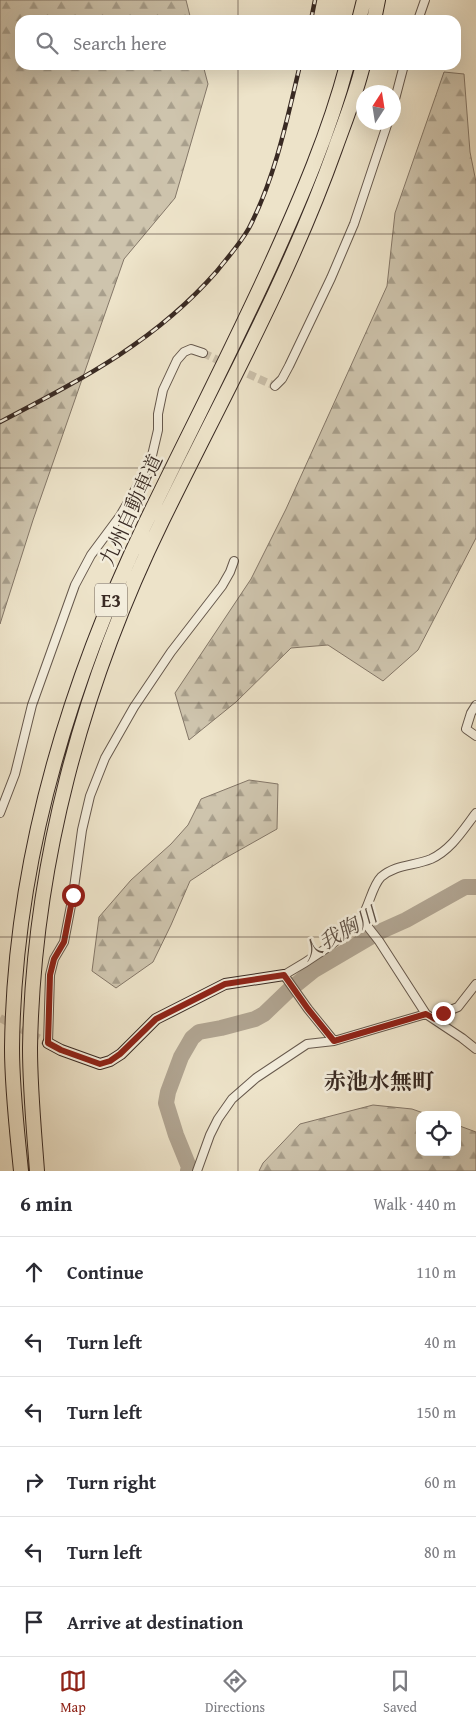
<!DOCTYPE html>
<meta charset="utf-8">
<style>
body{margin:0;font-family:"Gentium Book Plus","Noto Serif JP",serif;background:#f2f2f3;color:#2b2b33}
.controls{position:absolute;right:15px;bottom:15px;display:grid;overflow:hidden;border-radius:10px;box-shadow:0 5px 20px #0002}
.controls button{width:45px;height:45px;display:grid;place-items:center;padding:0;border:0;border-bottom:1px solid #e1e1e2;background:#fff;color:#2b2b33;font:25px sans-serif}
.compass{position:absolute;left:356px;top:85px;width:45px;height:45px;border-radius:50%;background:#fff;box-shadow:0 5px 20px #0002;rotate:12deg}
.stop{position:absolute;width:15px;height:15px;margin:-11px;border:4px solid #8f2418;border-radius:50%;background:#fff}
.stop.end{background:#8f2418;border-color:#fff;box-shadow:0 1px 5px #0008}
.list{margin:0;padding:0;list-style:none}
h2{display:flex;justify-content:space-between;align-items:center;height:65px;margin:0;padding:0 20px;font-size:21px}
h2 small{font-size:16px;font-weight:400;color:#7c7c81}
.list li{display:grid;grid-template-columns:32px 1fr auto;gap:15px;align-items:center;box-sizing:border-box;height:70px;padding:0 20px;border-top:1px solid #e1e1e2}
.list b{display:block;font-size:19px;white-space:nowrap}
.list em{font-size:16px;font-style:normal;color:#7c7c81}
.icon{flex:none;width:28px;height:28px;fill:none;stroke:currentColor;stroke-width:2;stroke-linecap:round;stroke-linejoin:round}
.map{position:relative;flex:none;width:476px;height:1171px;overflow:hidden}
.search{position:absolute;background:#fff;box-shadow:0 5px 20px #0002;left:15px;right:15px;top:15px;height:55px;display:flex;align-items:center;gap:12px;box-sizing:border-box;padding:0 18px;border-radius:15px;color:#7c7c81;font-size:19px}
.sheet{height:485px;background:#fff}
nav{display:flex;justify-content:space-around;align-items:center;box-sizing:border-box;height:70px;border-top:1px solid #e1e1e2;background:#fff;font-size:14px;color:#7c7c81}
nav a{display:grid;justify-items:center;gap:2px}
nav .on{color:#8f2418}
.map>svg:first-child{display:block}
.forest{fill:url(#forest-firs);stroke:#847768}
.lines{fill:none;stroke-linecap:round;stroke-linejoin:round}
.river{stroke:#b0a491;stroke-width:16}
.street-tunnel{stroke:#c9bea8;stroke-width:8;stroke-dasharray:8 4;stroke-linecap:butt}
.street-casing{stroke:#66584c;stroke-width:10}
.secondary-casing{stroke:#392a23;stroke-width:12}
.highway-casing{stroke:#392a23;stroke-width:16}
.street{stroke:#f3eddc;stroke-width:8}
.secondary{stroke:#f3eddc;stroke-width:10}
.highway{stroke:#ede3c9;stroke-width:14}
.rail-casing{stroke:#392a23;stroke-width:4.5}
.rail{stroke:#f3eddc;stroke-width:2.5;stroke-dasharray:8;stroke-linecap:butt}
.route{stroke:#8f2418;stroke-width:6}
.grid{fill:none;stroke:#392a23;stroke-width:1;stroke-opacity:0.55}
.labels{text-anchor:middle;stroke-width:5;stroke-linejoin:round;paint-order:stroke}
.shield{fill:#f3eddc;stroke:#71645a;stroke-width:1}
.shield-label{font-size:19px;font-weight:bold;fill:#392a23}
.street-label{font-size:20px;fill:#392a23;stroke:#f3eddc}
.water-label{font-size:21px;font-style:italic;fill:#5d4f44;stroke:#f3eddc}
.quarter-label{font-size:22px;font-weight:bold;fill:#392a23;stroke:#f3eddc}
</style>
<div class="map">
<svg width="476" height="1171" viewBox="0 0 476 1171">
<defs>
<pattern id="forest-firs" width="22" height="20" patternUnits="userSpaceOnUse" patternTransform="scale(1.25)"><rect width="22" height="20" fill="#cec4ad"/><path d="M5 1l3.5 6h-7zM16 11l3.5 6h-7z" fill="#a89f8c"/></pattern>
</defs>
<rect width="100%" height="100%" fill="#ede3c9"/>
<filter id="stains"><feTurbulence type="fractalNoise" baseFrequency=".004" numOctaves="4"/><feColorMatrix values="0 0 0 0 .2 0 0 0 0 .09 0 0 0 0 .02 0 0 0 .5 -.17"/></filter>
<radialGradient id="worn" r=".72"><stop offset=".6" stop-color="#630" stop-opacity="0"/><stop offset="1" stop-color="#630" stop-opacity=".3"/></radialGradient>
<!-- forest -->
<path class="forest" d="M0 0H186L191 20H20V65H203L208 84 175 198 124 259 33 520 0 624Z
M444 72 464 74 470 152 476 182V538L418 650 383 681 328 645 291 648 236 702 189 740 175 693 251 579 286 509 387 286 395 213Z
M249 780 278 784 277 829 222 860 190 881 171 925 153 962 116 988 92 971 99 917 131 880 171 844 188 825 201 799Z
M373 1105 412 1109 429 1115H420V1152H457V1125L476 1132V1171H259L263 1163 300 1124Z"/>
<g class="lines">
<!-- river -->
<path class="river" d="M188 1171 189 1167 176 1135 166 1103 168 1092 181 1057 192 1038 199 1032 221 1028 255 1019 264 1014 288 991 314 970 377 933 406 920 465 887H476"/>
<!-- street-tunnel -->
<path class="street-tunnel" d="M203 353 226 364
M237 369 275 386
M0 1018 48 1043"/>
<!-- street casing -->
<g class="street-casing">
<path id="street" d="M418 20 425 0
M394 103 404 65
M275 386 282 379 289 366 331 278 354 224 388 122
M476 705 471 713 466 729 476 736
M0 813 15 774 32 705 75 585 91 555 120 516 150 464 158 430V414L163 390 177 360 184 352 191 349 203 353
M361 918 379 941 426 1014 462 1038 476 1049
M426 1014 334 1041 308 1009 284 975C307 962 345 938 361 918 369 907 372 886 381 877 396 864 414 866 431 859 451 850 463 830 476 813
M435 1019 443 1013 458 1007 476 984
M48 1043 50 975 54 959 64 942 73 895 82 830 90 796 105 758 134 707 171 652 222 586 230 572 234 561
M197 1171 210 1135 218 1119 232 1099 256 1078 307 1044 334 1041"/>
</g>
<!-- secondary casing -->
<g class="secondary-casing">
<path id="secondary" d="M48 1043 61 1050 100 1064 110 1061 121 1054 156 1019 225 984 284 975"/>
</g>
<!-- highway casing -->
<g class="highway-casing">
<path id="highway" d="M359 20 364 0
M374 20 378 0
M21 1171C17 1130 12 1089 12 1048 14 865 68 685 146 522 188 435 232 350 272 262 301 198 329 133 347 65
M37 1171C34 1130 30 1089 30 1048 33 866 82 685 162 521 222 398 289 278 335 149 345 121 356 94 363 65"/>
</g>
<!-- street -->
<use href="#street" class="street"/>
<!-- secondary -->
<use href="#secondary" class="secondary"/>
<!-- highway -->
<use href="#highway" class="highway"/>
<!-- rail casing -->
<g class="rail-casing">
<path id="rail" d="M311 20 315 0
M0 422C82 379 155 342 217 271 228 257 240 244 249 228 275 178 287 120 300 65"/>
</g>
<!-- rail -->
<use href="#rail" class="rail"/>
</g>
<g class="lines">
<!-- route -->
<path class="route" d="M73 895 64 942 54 959 50 975 48 1043 61 1050 100 1064 110 1061 120 1054 156 1019 225 984 284 975 308 1009 334 1041 426 1014 435 1019 443 1013"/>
</g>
<!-- grid -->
<path class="grid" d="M238 0V20M238 65V1171M0 234H476M0 468H476M0 703H476M0 937H476"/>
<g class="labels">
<!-- shield labels -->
<rect class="shield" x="95" y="583.5" width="32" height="33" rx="4"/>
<g class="shield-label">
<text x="111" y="607">E3</text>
</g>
<!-- street labels -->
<g class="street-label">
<text transform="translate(131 510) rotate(-65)" y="7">九州自動車道</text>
</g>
<!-- water labels -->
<g class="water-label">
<text transform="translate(339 934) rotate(-30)" y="7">人我胸川</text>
</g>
<!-- quarter labels -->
<g class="quarter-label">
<text x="379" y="1089">赤池水無町</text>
</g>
</g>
<rect width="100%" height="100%" filter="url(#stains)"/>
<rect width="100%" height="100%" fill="url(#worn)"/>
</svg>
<div class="controls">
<button><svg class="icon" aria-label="locate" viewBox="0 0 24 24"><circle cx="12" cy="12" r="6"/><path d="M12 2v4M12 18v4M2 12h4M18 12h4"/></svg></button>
</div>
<svg class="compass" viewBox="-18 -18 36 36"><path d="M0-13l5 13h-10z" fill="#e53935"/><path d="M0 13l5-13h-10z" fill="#7c7c81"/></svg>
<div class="stop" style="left:73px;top:895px"></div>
<div class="stop end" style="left:443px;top:1013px"></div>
<div class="search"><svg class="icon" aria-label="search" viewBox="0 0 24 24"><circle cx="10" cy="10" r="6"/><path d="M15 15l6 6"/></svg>Search here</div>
</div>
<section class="sheet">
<h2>6 min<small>Walk · 440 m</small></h2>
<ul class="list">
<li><svg class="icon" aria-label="ahead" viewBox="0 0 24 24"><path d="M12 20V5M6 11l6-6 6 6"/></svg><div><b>Continue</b></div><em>110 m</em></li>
<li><svg class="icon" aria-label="left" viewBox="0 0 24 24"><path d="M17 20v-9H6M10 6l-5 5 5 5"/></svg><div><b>Turn left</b></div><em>40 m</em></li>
<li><svg class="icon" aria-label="left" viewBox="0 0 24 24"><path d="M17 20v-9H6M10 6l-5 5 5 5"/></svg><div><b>Turn left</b></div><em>150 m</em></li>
<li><svg class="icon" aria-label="right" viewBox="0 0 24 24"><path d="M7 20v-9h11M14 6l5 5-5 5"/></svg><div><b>Turn right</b></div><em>60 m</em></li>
<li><svg class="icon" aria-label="left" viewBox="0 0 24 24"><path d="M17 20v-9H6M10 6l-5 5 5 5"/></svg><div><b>Turn left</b></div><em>80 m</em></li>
<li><svg class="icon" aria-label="arrive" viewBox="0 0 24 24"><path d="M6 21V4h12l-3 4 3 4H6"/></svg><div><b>Arrive at destination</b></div></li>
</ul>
</section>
<nav>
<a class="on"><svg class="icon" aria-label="map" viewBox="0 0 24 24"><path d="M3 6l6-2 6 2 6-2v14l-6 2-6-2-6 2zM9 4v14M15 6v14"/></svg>Map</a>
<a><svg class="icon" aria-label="directions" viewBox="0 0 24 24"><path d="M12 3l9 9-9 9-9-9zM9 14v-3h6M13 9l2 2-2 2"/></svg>Directions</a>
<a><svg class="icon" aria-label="saved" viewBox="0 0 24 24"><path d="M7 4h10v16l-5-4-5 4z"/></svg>Saved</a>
</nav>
